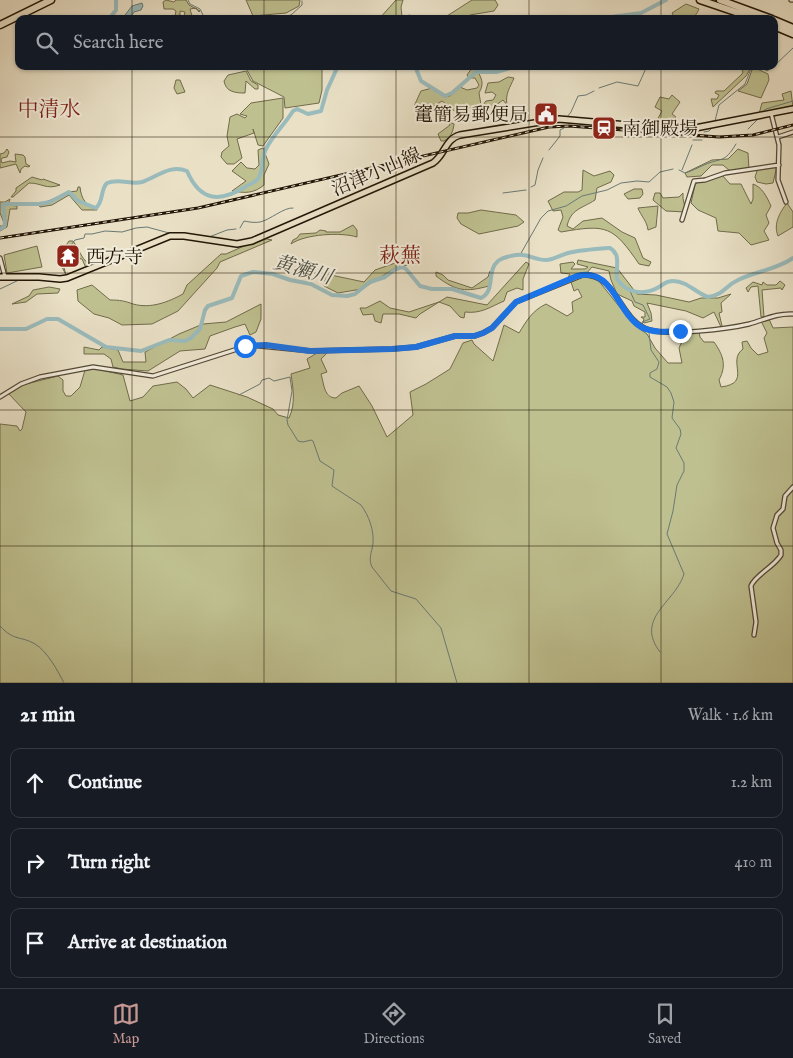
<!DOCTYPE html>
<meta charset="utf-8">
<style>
body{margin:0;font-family:"IM FELL English","Noto Serif JP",serif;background:#20242c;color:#f1f3f6}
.stop{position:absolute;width:15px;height:15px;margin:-11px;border:4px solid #1a73e8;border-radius:50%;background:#fff}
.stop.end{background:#1a73e8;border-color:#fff;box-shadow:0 1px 5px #0008}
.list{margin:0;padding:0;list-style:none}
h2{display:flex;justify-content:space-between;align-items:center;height:65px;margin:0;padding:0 20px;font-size:21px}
h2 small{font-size:16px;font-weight:400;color:#9ea1a6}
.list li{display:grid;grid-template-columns:32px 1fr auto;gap:15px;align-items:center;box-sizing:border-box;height:70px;margin:0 10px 10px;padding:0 10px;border:1px solid #363941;border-radius:10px}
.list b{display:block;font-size:19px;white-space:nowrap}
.list em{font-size:16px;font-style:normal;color:#9ea1a6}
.icon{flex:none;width:28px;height:28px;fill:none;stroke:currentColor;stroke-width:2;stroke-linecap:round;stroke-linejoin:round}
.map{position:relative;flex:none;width:793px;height:683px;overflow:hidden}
.search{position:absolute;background:#171b24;box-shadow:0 1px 4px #0004;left:15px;right:15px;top:15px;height:55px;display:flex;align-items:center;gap:12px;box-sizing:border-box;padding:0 18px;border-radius:10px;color:#9ea1a6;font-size:19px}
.sheet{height:305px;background:#171b24}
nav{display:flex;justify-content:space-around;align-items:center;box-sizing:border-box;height:70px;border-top:1px solid #363941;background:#171b24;font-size:14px;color:#9ea1a6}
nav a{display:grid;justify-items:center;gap:2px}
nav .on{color:#c59692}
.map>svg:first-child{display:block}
.green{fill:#bfc090;stroke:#716b4b}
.water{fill:#9abbbc;stroke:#6a7973}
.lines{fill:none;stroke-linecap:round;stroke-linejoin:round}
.stream{stroke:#6a7973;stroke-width:1}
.river{stroke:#9abbbc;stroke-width:4}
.minor-casing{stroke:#544836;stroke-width:5.5}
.major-casing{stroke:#231606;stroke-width:8}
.highway-casing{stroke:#231606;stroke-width:9}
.minor{stroke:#f1ebda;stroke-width:3}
.major{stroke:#e9e0c6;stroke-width:5}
.highway{stroke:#e9e0c6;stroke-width:6}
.rail-casing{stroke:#231606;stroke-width:3}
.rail{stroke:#f1ebda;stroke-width:1;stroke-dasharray:4;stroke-linecap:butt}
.route{stroke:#1a73e8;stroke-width:6}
.grid{fill:none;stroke:#231606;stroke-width:1;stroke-opacity:0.55}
.labels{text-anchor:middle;stroke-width:4;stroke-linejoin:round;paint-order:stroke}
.poi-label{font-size:19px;fill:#231606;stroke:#f1ebda;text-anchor:start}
.street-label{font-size:19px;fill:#231606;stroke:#f1ebda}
.water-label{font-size:20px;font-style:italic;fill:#4d5046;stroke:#f1ebda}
.quarter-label{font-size:21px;fill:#7a1f14;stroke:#f1ebda}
</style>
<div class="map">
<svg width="793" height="683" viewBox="0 0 793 683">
<rect width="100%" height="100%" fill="#e9e0c6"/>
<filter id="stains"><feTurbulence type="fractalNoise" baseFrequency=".004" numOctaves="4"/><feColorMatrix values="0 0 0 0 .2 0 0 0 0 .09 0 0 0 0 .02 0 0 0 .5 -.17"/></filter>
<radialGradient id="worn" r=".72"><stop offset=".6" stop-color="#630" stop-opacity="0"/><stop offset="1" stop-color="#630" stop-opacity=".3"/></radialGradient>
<!-- green -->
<path class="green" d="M166 0 174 2 176 0H186L189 5 200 11 199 12 196 8 190 9 192 16H184L185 12 180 11V15L175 16 176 11 173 9H164L163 2Z
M246 0H300L299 6 286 13 253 16Z
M396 0H403L401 7 402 17 410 15 411 19H379Z
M472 0H495L498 5 494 11 470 15 469 19H446L447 16Z
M686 4 699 9C693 22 688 19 675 19L672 13Z
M250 66H322V90L319 103 285 108 284 97 253 81 247 70Z
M745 66H752L746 76 713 107 711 99H717L719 95 715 93 716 91H724L742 74 743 72 742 70Z
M753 67 768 74 769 80 761 98 738 91 747 84Z
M472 68 477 69C481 79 485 82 479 93L481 105 468 108 462 117 442 101 423 113 415 112V104L421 91 432 88 445 97 450 96 460 87 467 90 477 88 479 85 475 78H469L467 75Z
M246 71 251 81 258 85V89H255L246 81 245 93C235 93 226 92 224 81L228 75Z
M508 77 514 78C510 88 505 93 507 105L503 100 492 108 486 109 483 105 486 101 493 100 496 95 492 92 485 93 488 83 499 82Z
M176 80H180L185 92 177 94 174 88Z
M791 91 793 108 759 114 762 103 784 100 782 94Z
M672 95 680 102 672 114 676 117 666 126 657 120 662 111 655 107 660 97 669 99Z
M283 98V118L263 146 258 145 253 129 254 133 237 139 242 158 234 164H227L221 157 222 152 229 146 227 136 230 117 237 114 245 118 247 116 240 114 251 103Z
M449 122 454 124C453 132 451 137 444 141H441L438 134 450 125Z
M263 148 269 164 264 175V185C253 194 245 193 232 191L246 181 232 171 241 162 247 168 255 169 259 165 258 150Z
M7 149 9 152 7 157 2 158 1 160 2 163 10 161 16 162 15 154 23 155 25 157 26 164 30 166 28 167 25 166 21 169 20 173 16 164 0 168V154L4 153Z
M738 149 748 153 749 169 730 171 723 165H712L701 176 687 177 685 173 712 160 728 159Z
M777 166 773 183 766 184 757 182 755 177 758 168Z
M583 170 594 176 610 171 614 175 611 182 597 188 595 200C581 209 571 209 567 226L573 229 583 221 602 218 622 232 635 238 643 258 651 262 649 266 639 264C613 226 607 224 561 232L558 230 563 217 561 210 553 211 548 201 564 192H578L582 190Z
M722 175 730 184H741L751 204 753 199V184C762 187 767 197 771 206L766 215 769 223 764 231 769 240 751 245 739 233 718 231 716 218 698 210 691 203 695 185 698 182Z
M32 177 42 180 43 179 60 185C46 190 42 183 29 183L13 197H11L16 191V188Z
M78 187H80C81 198 86 207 97 208V210H82L69 195 52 205 40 207 39 205 69 192 77 191Z
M634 189H642L643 194 640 198 628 199 624 194Z
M655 193H660L663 198 679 197 683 193C682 201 686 205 685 212L666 211 653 200Z
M10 199 8 205 17 206V209H10L7 227 0 231V226H3L4 223 0 213V202H5Z
M787 203 793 212V227L778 236C773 224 780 212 787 203Z
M658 206 656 227 648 230C647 221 641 216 638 208Z
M481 210 516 215 524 222 518 226 479 234 461 224 457 218 458 213H468Z
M353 225 357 230V237C341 232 305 234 291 244L293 240 297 238 300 234 316 233 320 230 326 231V232H340Z
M262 238 272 240 220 262 217 268 178 311 152 324 122 325 109 318 94 314 78 301 77 290 92 285 110 300C120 300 125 301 133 304 151 309 168 302 183 294L187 285 221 254H226Z
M69 241H73C79 249 81 258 88 263L89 267 87 270 82 259 77 258 75 263 73 262 74 258 79 255C75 249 70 249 65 255L67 261 63 264 66 275 62 267 60 266V254Z
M37 246 42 267 7 273 4 255Z
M578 260 617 268 637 294 656 295 689 302 701 298H718L731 294 721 303 722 312 719 313 722 326 721 327 714 312 703 318 686 311 647 303 651 313 652 321 644 323 643 322 644 319 641 317H645V312L634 306 632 301 617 294 611 280 609 271 592 267 585 275 582 274 567 279 570 274 561 273 560 264 573 262 575 264 571 269H585L588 267 577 264Z
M401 261H418L417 263 395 268 362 289 338 293 324 286 326 274 364 282 375 270Z
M526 262 529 264 523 279V290L517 288 507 292 504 301C490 307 481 314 465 312L464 318 460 317 450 306 439 302 420 314 416 318 399 314H383L381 323 375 321 373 314 363 315 360 308H366L380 301 390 308 409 312 439 302 447 297 487 305Z
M490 271 492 272 489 286C466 292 457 292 436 276V272L443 275 448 280 472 288 488 277Z
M582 277 592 278 598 280 634 325 647 334 655 348 668 363H682L679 348 687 331 699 332 700 337 704 342H714C723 355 727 365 719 380L721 387C753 383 726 361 743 349L742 342 747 341 751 348 758 355 768 352 764 338 767 333 761 321 769 319 773 328 793 327V683H0V424L17 426 20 431 22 429 26 412 7 392 22 385 58 376 63 380V391L66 396H71L80 387 85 370 97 369 123 375 130 401 143 397 153 386 177 382 186 389 193 398 210 385 247 397 273 409 278 415 289 418C296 403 293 389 291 374L310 368 307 359 317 353 328 352 321 359 327 372 321 374C324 384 324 398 336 398L342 393 359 386 372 406 387 437 413 415 410 392 426 384 450 369 463 343 472 340 474 344 493 361 504 325 519 333C527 320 532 311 546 304L567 316 573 312 572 302 582 297 578 289 574 291 571 282Z
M780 281 785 285 782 290 781 288 762 290 764 317H761L758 286 751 287 748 292 746 288 753 282 762 285 763 282 767 285H776Z
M49 287 60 289 58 293 37 294 26 302 12 304 29 296 33 290Z
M261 304V319L256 332 250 335 245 324 235 327 210 336 205 349 180 351 148 371 122 369 113 367 111 359 104 354H84V347L99 350 102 347 118 350 123 362H146L145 352 179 334 203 324 226 322Z"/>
<!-- water -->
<path class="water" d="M142 3 143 6 141 10 134 12 129 19H122L132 6Z"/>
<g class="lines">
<!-- stream -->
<path class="stream" d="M188 0 190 4 200 9 205 19
M275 19 291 15 302 5V1
M758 66 767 71 773 67
M774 66 793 48
M599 88 617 82 638 86 647 66
M762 112 766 109 793 101
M567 117 571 112 578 96 586 95 594 91
M715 121 719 105 745 84 752 66
M748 129 758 119
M704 132 709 131 713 127
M693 140H702
M549 150 560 136V130L564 128
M679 170 685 173C692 171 697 168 704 165 722 157 724 164 736 144
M682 170 692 145
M531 187 535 185 538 170 543 158
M503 193 526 190
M240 228 244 221C249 222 255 223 260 222 270 220 284 207 293 208
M209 237 227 230 236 229
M68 249 75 240 84 238 85 234H92L105 231 122 232 136 228 147 227 169 233
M520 255 541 218 548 211 566 206 582 196 607 190 621 183 637 181 649 182 660 172 673 169
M60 265 62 253 66 250
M0 289 21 279
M630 291 635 302 643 305 650 319 642 322 643 326
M649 333 651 350 659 362 657 369 650 373V377L667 387 671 393 674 402 672 418 680 429 681 434 676 448 684 463V471L677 485 673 511 667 534 684 574C675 603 634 618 660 652
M239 395 260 384 262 380 269 378 274 381 290 377 292 391 287 420 288 425 298 441 303 442 311 440 313 441 320 461 334 470 332 486 361 505C369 516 374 530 373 543 372 552 368 559 372 567L391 591 416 599 441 628 457 683
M0 626C15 642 19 635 35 644 47 651 58 671 64 683"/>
<!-- river -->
<path class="river" d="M109 19 116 10V0
M596 19 641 13 666 0
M347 66 355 68 369 66
M381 66H393
M415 66 421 81 445 96 452 93 476 72H496L518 66
M0 229 4 227 5 222 3 205 5 204H39L50 202 69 192 78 201 96 208C104 201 100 190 107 183 119 178 131 185 142 182 157 177 170 164 187 171 200 201 219 203 245 187 249 184 255 183 258 179 264 170 261 158 266 149 273 135 285 124 293 111L297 109 308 114 321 111 327 90 338 66
M0 329H26L47 319H58L106 347 141 351 169 340 185 341 191 338 200 329 205 310 208 306 232 298 241 276 253 272 273 274 290 280 311 284 332 295 347 296 355 294 370 282 385 277 396 269 402 267 406 269 420 286 432 289H452L481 298C496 291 486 271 498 261 503 257 517 254 523 255 531 256 537 260 546 260 553 260 561 255 568 253 581 250 596 249 610 248 622 255 615 268 617 279 626 293 644 296 659 287 664 284 666 281 673 281 687 281 696 293 708 297 725 294 725 286 738 280 756 271 776 270 793 258"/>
<!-- minor casing -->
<g class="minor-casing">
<path id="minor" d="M791 0H793
M771 113 779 145 778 180 786 202
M778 137 793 132
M682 220 694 181 705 180 725 173 779 165
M0 258 5 277
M0 397 21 384 40 377 93 367 153 376 250 345 311 351 392 349 416 347 455 336H475L483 333 492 328 516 302 583 275C618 274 620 322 650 330 670 336 728 329 749 324 764 320 776 313 793 314
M754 635 756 622 751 586C755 575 774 567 781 555V550L777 543 773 528 777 515 783 509 785 496 793 487"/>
</g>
<!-- major casing -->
<g class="major-casing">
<path id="major" d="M0 277H39L60 279 67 278 170 236H184L237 244 252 241 433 163C445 155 445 139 460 135L559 119 685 130 793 109"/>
</g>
<!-- highway casing -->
<g class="highway-casing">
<path id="highway" d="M700 0 756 19
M720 0 772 19
M774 20 793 28
M0 25 51 0
M774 26 793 34"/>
</g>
<!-- minor -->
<use href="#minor" class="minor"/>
<!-- major -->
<use href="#major" class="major"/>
<!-- highway -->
<use href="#highway" class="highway"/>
<!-- rail casing -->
<g class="rail-casing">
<path id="rail" d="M0 238 198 208 549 127 569 126 719 137 753 135 793 125"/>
</g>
<!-- rail -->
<use href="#rail" class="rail"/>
</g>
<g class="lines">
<!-- route -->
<path class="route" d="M245 346 266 345 310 351 392 349 416 347 455 336H474L483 333 492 328 516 302 577 276C613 266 617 313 641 327 653 333 667 332 680 331"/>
</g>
<!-- grid -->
<path class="grid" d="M132 0V19M264 0V19M396 0V19M529 0V19M661 0V19M132 66V683M264 66V683M396 66V683M529 66V683M661 66V683M0 137H793M0 273H793M0 410H793M0 546H793"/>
<!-- icons -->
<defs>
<g id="civic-square" transform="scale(1.25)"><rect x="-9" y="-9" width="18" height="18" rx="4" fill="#8f2418" stroke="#f1ebda"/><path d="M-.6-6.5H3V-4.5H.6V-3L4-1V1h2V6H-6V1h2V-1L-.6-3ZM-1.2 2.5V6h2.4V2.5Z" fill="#fff"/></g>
<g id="station-square" transform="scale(1.25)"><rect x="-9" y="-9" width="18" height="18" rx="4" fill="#8f2418" stroke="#f1ebda"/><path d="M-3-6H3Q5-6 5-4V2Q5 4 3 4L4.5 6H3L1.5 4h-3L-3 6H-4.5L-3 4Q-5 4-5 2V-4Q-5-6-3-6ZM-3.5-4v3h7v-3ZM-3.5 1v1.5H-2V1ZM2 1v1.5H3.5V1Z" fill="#fff"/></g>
<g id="temple-square" transform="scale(1.25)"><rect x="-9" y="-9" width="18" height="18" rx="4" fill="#8f2418" stroke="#f1ebda"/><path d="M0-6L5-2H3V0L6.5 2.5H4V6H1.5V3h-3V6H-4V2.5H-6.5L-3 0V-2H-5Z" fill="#fff"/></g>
</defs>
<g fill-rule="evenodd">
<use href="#civic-square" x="546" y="114"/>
<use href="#station-square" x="604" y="128"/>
<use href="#temple-square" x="68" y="256"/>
</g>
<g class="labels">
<!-- poi labels -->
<g class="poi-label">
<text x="528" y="121" text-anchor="end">竃簡易郵便局</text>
<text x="622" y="135">南御殿場</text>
<text x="86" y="263">西方寺</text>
</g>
<!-- street labels -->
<g class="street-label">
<text transform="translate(376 171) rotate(-23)" y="7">沼津小山線</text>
</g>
<!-- water labels -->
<g class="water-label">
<text transform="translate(303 269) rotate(16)" y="7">黄瀬川</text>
</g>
<!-- quarter labels -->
<g class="quarter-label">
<text x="49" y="116">中清水</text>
<text x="400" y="262">萩蕪</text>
</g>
</g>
<rect width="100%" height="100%" filter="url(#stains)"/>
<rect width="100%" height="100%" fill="url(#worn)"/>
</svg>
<div class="stop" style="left:245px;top:346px"></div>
<div class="stop end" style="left:680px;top:331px"></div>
<div class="search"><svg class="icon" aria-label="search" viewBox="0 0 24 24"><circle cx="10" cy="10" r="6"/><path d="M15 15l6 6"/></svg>Search here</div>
</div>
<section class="sheet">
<h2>21 min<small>Walk · 1.6 km</small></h2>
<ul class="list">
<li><svg class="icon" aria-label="ahead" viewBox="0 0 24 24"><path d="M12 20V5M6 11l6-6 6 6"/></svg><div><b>Continue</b></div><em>1.2 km</em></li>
<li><svg class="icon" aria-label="right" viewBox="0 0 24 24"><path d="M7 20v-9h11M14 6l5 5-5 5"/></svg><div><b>Turn right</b></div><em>410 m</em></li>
<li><svg class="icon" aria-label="arrive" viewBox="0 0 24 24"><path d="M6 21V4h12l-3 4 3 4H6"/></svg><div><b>Arrive at destination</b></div></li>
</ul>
</section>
<nav>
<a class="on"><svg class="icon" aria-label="map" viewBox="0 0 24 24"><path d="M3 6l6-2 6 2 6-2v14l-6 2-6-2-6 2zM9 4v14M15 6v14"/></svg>Map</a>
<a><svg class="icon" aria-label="directions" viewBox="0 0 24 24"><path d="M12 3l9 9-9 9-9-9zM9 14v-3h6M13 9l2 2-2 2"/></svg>Directions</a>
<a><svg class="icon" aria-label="saved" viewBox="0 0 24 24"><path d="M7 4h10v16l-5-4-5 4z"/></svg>Saved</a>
</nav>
